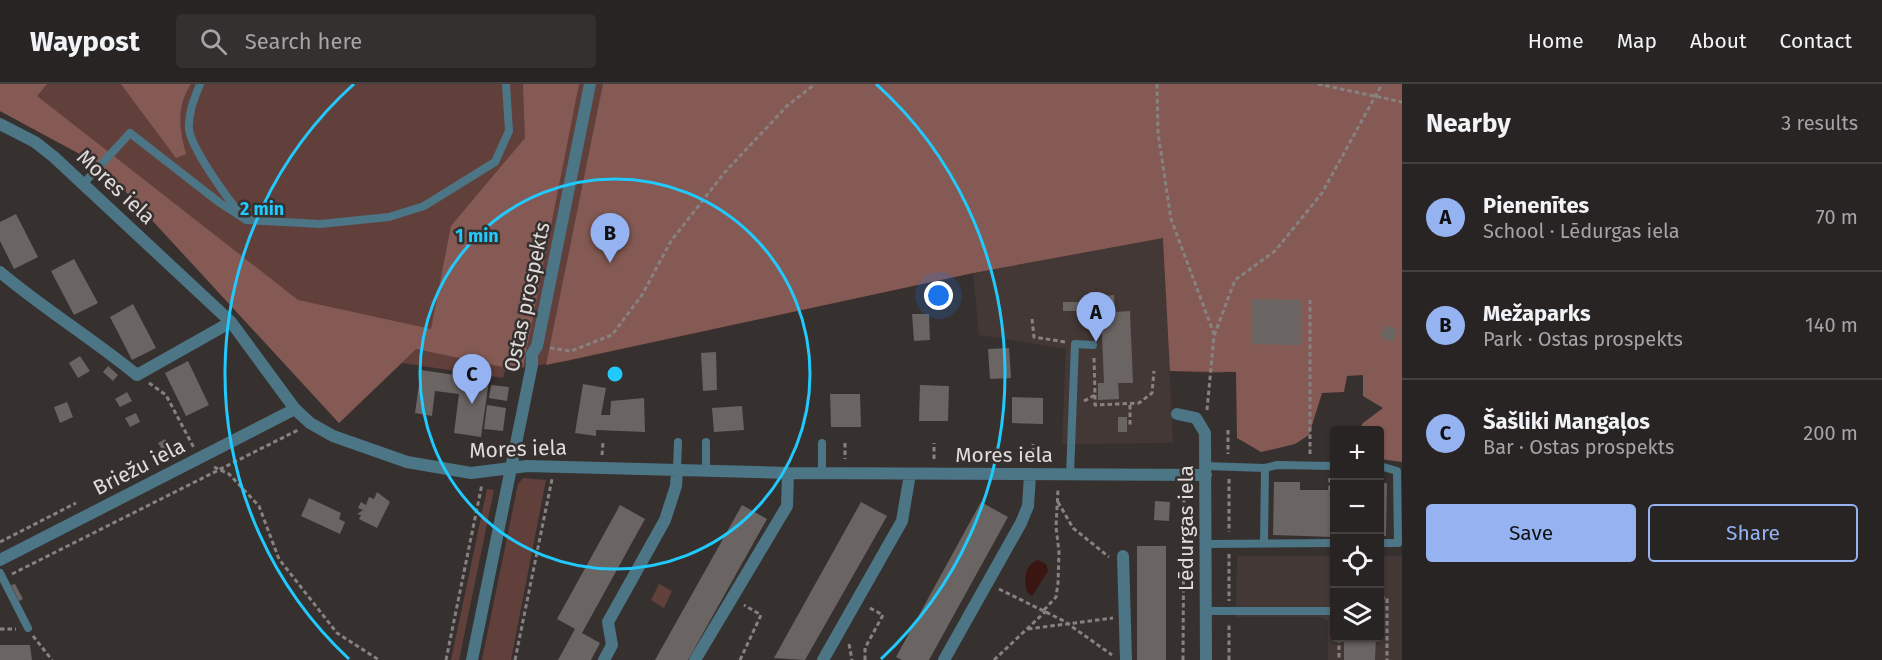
<!DOCTYPE html>
<meta charset="utf-8">
<style>
body{margin:0;font-family:"Fira Sans",sans-serif;background:#343030;color:#f1f3f6}
.controls{position:absolute;right:18px;bottom:18px;display:grid;overflow:hidden;border-radius:6px;box-shadow:0 2px 4px #0004}
.controls button{width:54px;height:54px;display:grid;place-items:center;padding:0;border:0;border-bottom:2px solid #444141;background:#282423;color:#f1f3f6;font:30px sans-serif}
.you{position:absolute;left:939px;top:212px;width:21px;height:21px;margin:-15px;border:4px solid #fff;border-radius:50%;background:#1a73e8;box-shadow:0 0 0 9px #1a73e833}
.badge{display:grid;place-items:center;width:39px;height:39px;border-radius:50%;background:#95b2f1;color:#111;font-size:20px;font-weight:700}
.pin{position:absolute;translate:-50% -50px;filter:drop-shadow(0 2px 3px #0008)}
.pin::after{content:'';position:absolute;top:32px;width:21px;height:18px;background:inherit;clip-path:polygon(0 0,100% 0,50% 100%)}
.list{margin:0;padding:0;list-style:none}
h2{display:flex;justify-content:space-between;align-items:center;height:78px;margin:0;padding:0 24px;font-size:26px}
h2 small{font-size:20px;font-weight:400;color:#a5a4a6}
.list li{display:grid;grid-template-columns:39px 1fr auto;gap:18px;align-items:center;box-sizing:border-box;height:108px;padding:0 24px;border-top:2px solid #444141}
.list b{display:block;font-size:22px;white-space:nowrap}
.list p{margin:0;font-size:20px;white-space:nowrap;color:#a5a4a6}
.list em{font-size:20px;font-style:normal;color:#a5a4a6}
.actions{display:flex;gap:12px;padding:18px 24px}
.actions a{flex:1;padding:14px 0;border:2px solid #95b2f1;border-radius:6px;text-align:center;font-size:21px;color:#95b2f1}
.actions .main{background:#95b2f1;color:#111}
.icon{flex:none;width:33px;height:33px;fill:none;stroke:currentColor;stroke-width:2;stroke-linecap:round;stroke-linejoin:round}
.map{position:relative;flex:none;width:1402px;height:576px;overflow:hidden}
header{display:flex;align-items:center;gap:36px;box-sizing:border-box;height:84px;padding:0 30px;background:#282423;border-bottom:2px solid #444141}
header strong{font-size:28px}
nav{display:flex;gap:33px;margin-inline-start:auto;font-size:21px}
.search{width:420px;height:54px;background:#343030;display:flex;align-items:center;gap:15px;box-sizing:border-box;padding:0 21px;border-radius:6px;color:#a5a4a6;font-size:22px}
main{display:flex}
aside{flex:1;background:#282423}
.map>svg:first-child{display:block}
.built{fill:#443836}
.green{fill:#61403c}
.forest{fill:#855a54}
.water{fill:#3a1512}
.building{fill:#6a6463}
.lines{fill:none;stroke-linecap:round;stroke-linejoin:round}
.path{stroke:#878281;stroke-width:3;stroke-dasharray:4.5 3;stroke-linecap:butt}
.service{stroke:#4c7586;stroke-width:8}
.minor{stroke:#4c7586;stroke-width:12}
.ring{fill:none;stroke:#21c9fd;stroke-width:3}
.labels{text-anchor:middle;stroke-width:5;stroke-linejoin:round;paint-order:stroke}
.street-label{font-size:21px;fill:#e0dcdb;stroke:#36302f}
.centre{fill:#21c9fd;stroke:#36302f;stroke-width:3}
.ring-label{font-size:18px;text-anchor:middle;font-weight:bold;fill:#21c9fd;stroke:#36302f;stroke-width:5;stroke-linejoin:round;paint-order:stroke}
</style>
<header>
<strong>Waypost</strong>
<div class="search"><svg class="icon" aria-label="search" viewBox="0 0 24 24"><circle cx="10" cy="10" r="6"/><path d="M15 15l6 6"/></svg>Search here</div>
<nav><a>Home</a><a>Map</a><a>About</a><a>Contact</a></nav>
</header>
<main>
<div class="map">
<svg width="1402" height="576" viewBox="0 0 1402 576">
<rect width="100%" height="100%" fill="#36302f"/>
<!-- built -->
<path class="built" d="M1164 154 1173 359 1062 360 1066 265 979 251 973 189Z
M1237 472H1334V554H1380V472H1402V576H1328V537L1321 533H1236Z"/>
<!-- green -->
<path class="green" d="M0 0H1402L1223 289 1170 287 1163 154 973 189 567 277 513 285 506 283 503 294 402 279 339 339 102 82 0 27Z
M523 394 546 396 511 576H482L518 400Z
M487 405 494 406 459 576H451Z
M659 500 672 507 664 524 651 516Z"/>
<!-- forest -->
<path class="forest" d="M0 0H47L37 12 298 216 431 245 451 142 525 54 523 0H579L523 283 513 285 416 265 339 339 102 82 0 27Z
M121 0H191C176 23 179 45 186 70L176 74Z
M603 0H1402V378L1380 375V346H1359L1363 339 1383 324 1363 312V291L1347 292 1344 308 1322 309 1309 351 1295 360 1261 368 1237 354 1236 288 1170 287 1163 154 973 189 546 281Z"/>
<!-- water -->
<path class="water" d="M1038 476 1046 480 1048 487 1032 512 1027 508C1024 495 1024 481 1038 476Z"/>
<!-- building -->
<path class="building" d="M16 130 38 173 14 185 0 157V138Z
M74 175 98 219 74 231 51 187Z
M1114 211 1115 228 1130 227 1133 299H1118L1119 315 1098 316V299H1104L1101 228 1095 229 1094 213Z
M1252 215 1302 216 1301 261 1251 260Z
M1063 218H1078V227H1063Z
M133 220 156 264 132 276 110 233Z
M912 230H929L930 256 914 257Z
M1385 241 1397 246 1393 258 1380 253Z
M1009 264 1011 294 990 295 988 265Z
M716 268 717 306 703 307 701 269Z
M80 272 90 287 78 294 69 279Z
M188 277 209 321 186 332 165 289Z
M108 282 118 291 113 297 103 288Z
M421 286 489 296 481 353 454 349 459 310 435 307 432 332 415 329Z
M583 300 606 304 601 331H610L611 317 644 314 645 348 596 346V352L575 349Z
M491 301 509 303 507 317 489 314Z
M920 301 949 302 948 337H919Z
M127 308 132 317 120 323 115 315Z
M830 310H860L861 343H831Z
M1012 313 1043 314V340L1012 339Z
M67 318 73 333 60 339 54 323Z
M487 321 506 324 503 347 484 345Z
M742 322 744 346 714 348 712 324Z
M136 329 140 338 130 343 125 334Z
M1118 333H1127V348H1118Z
M165 355 171 366 165 370 158 359Z
M1274 398H1300V406H1334V453L1273 451Z
M1380 399H1387L1386 452H1380Z
M377 408 390 418 377 444 359 435 361 431 357 430 363 426 358 424 361 418 366 421 369 413 374 415Z
M309 414 341 429 339 435 345 438 340 450 301 432Z
M1155 417 1170 418 1169 437 1154 436Z
M861 418 887 432 805 576 774 574Z
M981 418 1008 433 929 576H902L896 573Z
M620 421 645 435 582 549 600 559 591 576H558L575 545 557 535Z
M742 421 767 435 688 576H655Z
M1137 462H1166V576H1137Z
M15 500 23 515 19 517 11 501Z
M1344 554H1376L1375 576H1344Z
M0 561H30L32 576H0Z"/>
<g class="lines">
<!-- path -->
<path class="path" d="M1157 0 1158 49 1171 135 1214 250
M1318 0 1402 18
M1091 208 1093 249
M1032 235 1034 253 1065 258
M550 264 571 267 612 251 642 211 671 157 725 88 787 22 815 0
M149 299 166 311 194 364
M1095 311V321L1139 319 1152 309 1154 287
M1084 317 1095 311 1094 273
M1130 321V343
M1207 326 1214 252 1235 196 1275 167 1322 109 1382 0
M1228 346V370
M845 359V375
M1310 370V216
M602 371 603 358
M934 375V359
M1033 376V360
M214 383 229 390 259 422 279 475 337 549 379 576
M1229 395V448
M1330 406V393
M1058 418 1073 444 1109 473
M0 458 76 419
M1229 470V517
M12 490 298 346
M999 505 1064 537 1112 571
M1380 514H1387V576
M1044 526 1056 513 1058 499 1059 468 1056 443 1058 406
M0 545H16
M1028 545 1113 534
M33 552 52 576
M1339 554V576
M849 560 852 576
M446 576 482 400
M515 576 552 395
M740 576 761 531 744 521
M865 576V564L883 531 868 523
M994 576 1046 527
M1183 576 1184 405
M1229 576V539"/>
<!-- service -->
<path class="service" d="M200 0C194 15 188 29 189 45 191 64 227 114 240 129
M84 99 130 49 220 119 246 136 320 140 389 133 424 122 495 78 509 47 506 0
M706 358V387
M1205 382 1265 384
M1380 382 1397 387 1398 459H1380
M677 386 678 358
M822 389V359
M1070 391 1075 260 1093 261
M1264 459 1265 384 1277 381 1334 382
M1206 460 1334 459
M0 489 28 544
M1206 527H1334"/>
<!-- minor -->
<path class="minor" d="M0 40 35 58 54 73 231 238 295 325 310 339 333 352 407 378 471 389 527 382 788 389 1206 391
M0 188C44 225 93 255 137 291L231 238
M1177 330 1196 334 1205 349 1206 576
M1123 472 1126 576
M0 476 295 325
M472 576 532 281V270L537 262 590 0
M604 576 612 561 608 538 665 436 676 402 677 386
M695 576 787 422 788 389
M823 576 902 437 910 390
M944 576 1021 439 1028 422 1030 391"/>
</g>
<!-- distance rings -->
<g class="ring">
<circle cx="615" cy="290" r="195"/>
<path d="M349 575A390 390 0 0 1 354 0M876 0A390 390 0 0 1 881 575"/>
</g>
<g class="labels">
<!-- street labels -->
<g class="street-label">
<text transform="translate(116 103) rotate(43)" y="7">Mores iela</text>
<text transform="translate(527 213) rotate(-78)" y="7">Ostas prospekts</text>
<text transform="translate(518 365) rotate(-2)" y="7">Mores iela</text>
<text x="1004" y="378">Mores iela</text>
<text transform="translate(139 383) rotate(-27)" y="7">Briežu iela</text>
<text transform="translate(1186 444) rotate(-90)" y="7">Lēdurgas iela</text>
</g>
</g>
<circle cx="615" cy="290" r="9" class="centre"/>
<g class="ring-label">
<text x="262" y="131">2 min</text>
<text x="477" y="158">1 min</text>
</g>
</svg>
<div class="controls">
<button>+</button>
<button>−</button>
<button><svg class="icon" aria-label="locate" viewBox="0 0 24 24"><circle cx="12" cy="12" r="6"/><path d="M12 2v4M12 18v4M2 12h4M18 12h4"/></svg></button>
<button><svg class="icon" aria-label="layers" viewBox="0 0 24 24"><path d="M12 4l9 5-9 5-9-5zM3 14l9 5 9-5"/></svg></button>
</div>
<div class="you"></div>
<div class="pin badge" style="left:1096px;top:258px">A</div>
<div class="pin badge" style="left:610px;top:179px">B</div>
<div class="pin badge" style="left:472px;top:320px">C</div>
</div>
<aside>
<h2>Nearby<small>3 results</small></h2>
<ul class="list">
<li><span class="badge">A</span><div><b>Pienenītes</b><p>School · Lēdurgas iela</p></div><em>70 m</em></li>
<li><span class="badge">B</span><div><b>Mežaparks</b><p>Park · Ostas prospekts</p></div><em>140 m</em></li>
<li><span class="badge">C</span><div><b>Šašliki Mangaļos</b><p>Bar · Ostas prospekts</p></div><em>200 m</em></li>
</ul>
<div class="actions"><a class="main">Save</a><a>Share</a></div>
</aside>
</main>
